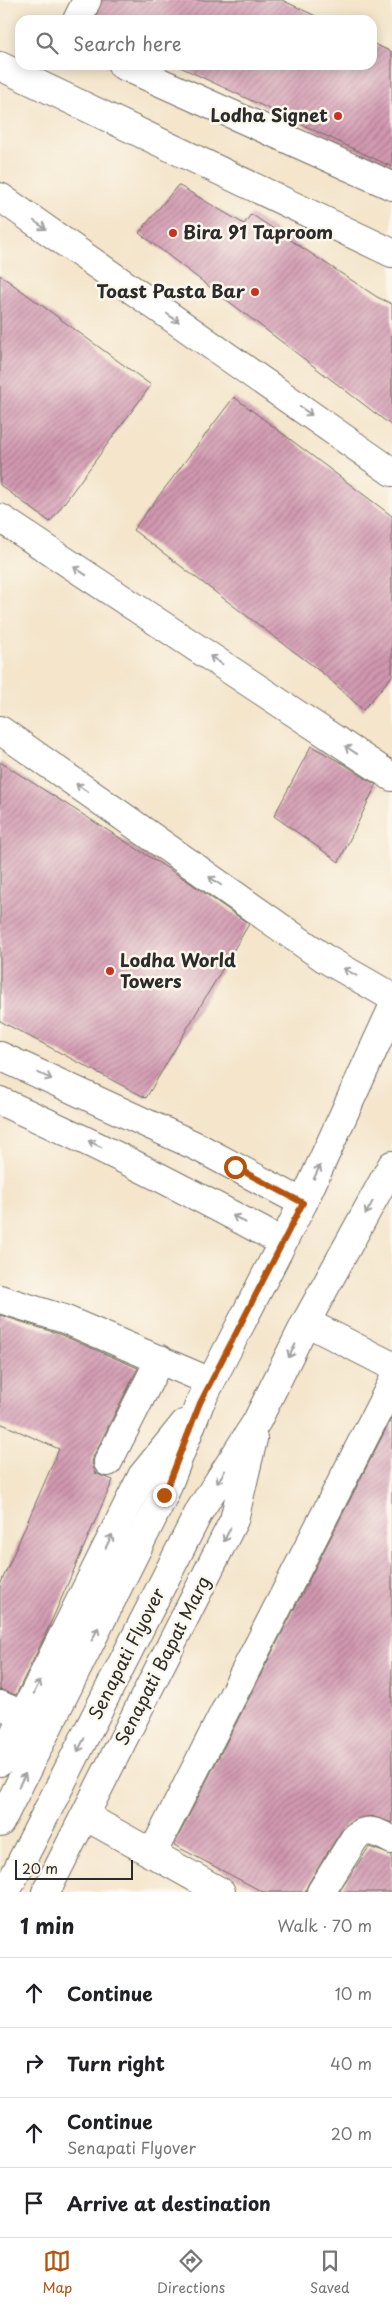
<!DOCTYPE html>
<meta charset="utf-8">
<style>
body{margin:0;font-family:"Playpen Sans",sans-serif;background:#f2f2f2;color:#202124}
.scale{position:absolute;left:15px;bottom:12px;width:118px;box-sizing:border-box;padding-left:5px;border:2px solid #2b2b2b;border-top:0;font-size:14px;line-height:18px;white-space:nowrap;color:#2b2b2b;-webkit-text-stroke:4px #fbf7ec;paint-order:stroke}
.stop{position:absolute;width:15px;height:15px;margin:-11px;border:4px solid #b45309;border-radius:50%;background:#fff}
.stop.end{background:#b45309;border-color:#fff;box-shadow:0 1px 5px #0008}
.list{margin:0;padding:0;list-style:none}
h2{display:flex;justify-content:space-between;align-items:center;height:65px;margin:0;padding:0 20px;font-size:21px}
h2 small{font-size:16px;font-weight:400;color:#757577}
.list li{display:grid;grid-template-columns:32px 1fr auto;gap:15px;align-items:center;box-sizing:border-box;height:70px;padding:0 20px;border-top:1px solid #e0e0e0}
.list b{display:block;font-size:19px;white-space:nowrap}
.list p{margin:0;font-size:16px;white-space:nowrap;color:#757577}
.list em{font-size:16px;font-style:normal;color:#757577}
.icon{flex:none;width:28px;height:28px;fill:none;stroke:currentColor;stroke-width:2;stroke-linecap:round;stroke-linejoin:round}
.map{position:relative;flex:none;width:392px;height:1892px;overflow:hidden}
.search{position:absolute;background:#fff;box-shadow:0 2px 12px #0003;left:15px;right:15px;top:15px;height:55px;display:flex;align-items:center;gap:12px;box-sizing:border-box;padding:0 18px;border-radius:15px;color:#757577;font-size:19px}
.sheet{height:345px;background:#fff}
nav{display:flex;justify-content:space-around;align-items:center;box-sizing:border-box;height:70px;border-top:1px solid #e0e0e0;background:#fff;font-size:14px;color:#757577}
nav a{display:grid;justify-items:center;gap:2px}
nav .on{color:#b45309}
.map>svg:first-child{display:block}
.building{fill:url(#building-hatch)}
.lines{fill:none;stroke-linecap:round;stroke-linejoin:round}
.minor-casing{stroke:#716c63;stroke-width:30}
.major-casing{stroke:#716c63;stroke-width:30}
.minor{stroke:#fff;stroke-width:28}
.major{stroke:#fff;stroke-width:28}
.oneway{stroke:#a0a0a0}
.route{stroke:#b45309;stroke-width:6}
.poi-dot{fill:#c8321e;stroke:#fbf7ec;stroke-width:2}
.labels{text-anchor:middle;stroke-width:5;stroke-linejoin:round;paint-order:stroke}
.poi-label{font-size:18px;font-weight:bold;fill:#2b2b2b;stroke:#fbf7ec;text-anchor:end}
.street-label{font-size:18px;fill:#2b2b2b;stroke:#fbf7ec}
</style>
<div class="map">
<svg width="392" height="1892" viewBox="0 0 392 1892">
<defs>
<pattern id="building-hatch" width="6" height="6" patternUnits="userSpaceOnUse" patternTransform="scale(1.25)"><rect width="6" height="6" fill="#d198b0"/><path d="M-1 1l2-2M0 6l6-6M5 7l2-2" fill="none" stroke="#aa7c8f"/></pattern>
</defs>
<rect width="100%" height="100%" fill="#fbf7ec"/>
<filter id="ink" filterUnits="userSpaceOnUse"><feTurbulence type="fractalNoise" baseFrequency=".02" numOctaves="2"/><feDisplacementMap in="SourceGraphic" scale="10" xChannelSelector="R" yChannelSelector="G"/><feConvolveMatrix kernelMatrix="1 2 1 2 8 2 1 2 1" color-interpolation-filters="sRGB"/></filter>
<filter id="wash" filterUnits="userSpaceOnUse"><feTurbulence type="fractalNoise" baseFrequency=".0096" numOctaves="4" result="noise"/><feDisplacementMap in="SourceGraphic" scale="20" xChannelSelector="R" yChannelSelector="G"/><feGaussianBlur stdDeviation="1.12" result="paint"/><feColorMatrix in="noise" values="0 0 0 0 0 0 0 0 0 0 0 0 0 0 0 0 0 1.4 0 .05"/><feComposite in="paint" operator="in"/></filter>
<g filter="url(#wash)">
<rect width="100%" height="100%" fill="#f4e5cb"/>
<g id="blocks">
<!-- building -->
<path class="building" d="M102 0H282L324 20H94Z
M372 43 392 52V167L176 65H372Z
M178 185 244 224 251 214 377 297 392 304V426L139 233Z
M0 275 151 385 50 522 0 485Z
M234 397 392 516V676L363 710 325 675 133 530Z
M311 746 344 764 376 785 339 862 274 816Z
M0 762 186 880 249 924 146 1098 0 1021Z
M0 1315 59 1334 138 1368 94 1455 92 1462 95 1473 113 1480 45 1636 16 1695 0 1690V1585L59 1449 0 1423Z
M392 1417V1823L371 1816 353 1820 343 1828 308 1884 305 1892H263L174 1845Z
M369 1847 392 1855V1892H339Z"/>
</g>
</g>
<g filter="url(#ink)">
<use href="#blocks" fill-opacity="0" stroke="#716c63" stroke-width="1"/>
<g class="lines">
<!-- minor casing -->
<g class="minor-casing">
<path id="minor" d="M77 20 87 0
M122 65 392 186
M0 66 392 253
M0 197 392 472
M0 518 392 777
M0 730 324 958 392 997
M0 1056 198 1147 303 1203
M0 1101C96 1144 189 1191 282 1242
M0 1299 64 1319 211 1382
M306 1322 392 1366
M108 1462 160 1359
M0 1705 23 1715
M85 1816 221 1892
M152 1854 392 1383
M321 1892 356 1836C369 1827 378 1833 392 1840"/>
</g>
<!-- major casing -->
<g class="major-casing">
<path id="major" d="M0 1762 142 1476 184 1424
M0 1823 164 1495 200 1403 303 1203 392 1009
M6 1892 200 1510 257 1421 306 1322 392 1165
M46 1892 234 1520 253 1439"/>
</g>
<!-- minor -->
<use href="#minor" class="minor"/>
<!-- major -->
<use href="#major" class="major"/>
</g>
<!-- one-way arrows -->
<defs><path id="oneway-shaft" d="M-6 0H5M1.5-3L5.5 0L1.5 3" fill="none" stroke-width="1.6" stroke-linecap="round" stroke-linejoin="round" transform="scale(1.25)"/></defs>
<g class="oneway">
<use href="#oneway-shaft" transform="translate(40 225) rotate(35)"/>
<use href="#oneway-shaft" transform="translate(173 318) rotate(35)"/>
<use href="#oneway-shaft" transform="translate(306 411) rotate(35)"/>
<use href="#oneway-shaft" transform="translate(80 571) rotate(-147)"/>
<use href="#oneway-shaft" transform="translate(216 660) rotate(-147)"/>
<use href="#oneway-shaft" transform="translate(351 750) rotate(-146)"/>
<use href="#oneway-shaft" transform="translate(82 788) rotate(-145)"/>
<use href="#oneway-shaft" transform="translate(215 881) rotate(-145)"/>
<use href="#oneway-shaft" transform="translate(350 972) rotate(-150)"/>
<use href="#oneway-shaft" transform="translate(45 1076) rotate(25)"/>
<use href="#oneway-shaft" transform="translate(95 1144) rotate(-154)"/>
<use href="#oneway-shaft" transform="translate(317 1172) rotate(-65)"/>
<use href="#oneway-shaft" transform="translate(369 1208) rotate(119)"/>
<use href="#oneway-shaft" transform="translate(239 1219) rotate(-151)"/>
<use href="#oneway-shaft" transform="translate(292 1351) rotate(117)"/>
<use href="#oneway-shaft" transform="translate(221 1477) rotate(122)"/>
<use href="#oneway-shaft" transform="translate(227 1535) rotate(117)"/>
<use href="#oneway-shaft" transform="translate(109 1541) rotate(-64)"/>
<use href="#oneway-shaft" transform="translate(95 1634) rotate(-63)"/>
<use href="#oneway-shaft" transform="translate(37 1687) rotate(-64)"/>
<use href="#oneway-shaft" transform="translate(81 1745) rotate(117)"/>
<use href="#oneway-shaft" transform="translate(22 1780) rotate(-63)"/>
</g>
</g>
<g class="lines" filter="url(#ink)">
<!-- route -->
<path class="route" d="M164 1495 200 1403 303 1203 235 1167"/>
</g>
<!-- markers -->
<g class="poi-dot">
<circle cx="338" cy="116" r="5"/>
<circle cx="173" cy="233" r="5"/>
<circle cx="255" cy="292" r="5"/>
<circle cx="110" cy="971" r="5"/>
</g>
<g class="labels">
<!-- poi labels -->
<g class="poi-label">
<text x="328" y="122">Lodha Signet</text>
<text x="183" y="239" text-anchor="start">Bira 91 Taproom</text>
<text x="245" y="298">Toast Pasta Bar</text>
<text x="120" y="967" text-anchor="start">Lodha World<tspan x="120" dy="21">Towers</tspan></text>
</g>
<!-- street labels -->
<g class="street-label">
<text transform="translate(127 1654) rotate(-63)" y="6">Senapati Flyover</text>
<text transform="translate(163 1661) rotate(-63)" y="6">Senapati Bapat Marg</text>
</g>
</g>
</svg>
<div class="scale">20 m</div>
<div class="stop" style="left:235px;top:1167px"></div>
<div class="stop end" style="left:164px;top:1495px"></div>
<div class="search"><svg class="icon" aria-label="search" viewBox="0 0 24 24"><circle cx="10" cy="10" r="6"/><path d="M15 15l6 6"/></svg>Search here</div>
</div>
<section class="sheet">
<h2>1 min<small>Walk · 70 m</small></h2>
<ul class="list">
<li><svg class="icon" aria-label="ahead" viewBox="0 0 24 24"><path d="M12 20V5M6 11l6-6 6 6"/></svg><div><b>Continue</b></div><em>10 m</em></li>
<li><svg class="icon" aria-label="right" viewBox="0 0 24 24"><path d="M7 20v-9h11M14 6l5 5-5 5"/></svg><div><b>Turn right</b></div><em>40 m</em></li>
<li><svg class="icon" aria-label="ahead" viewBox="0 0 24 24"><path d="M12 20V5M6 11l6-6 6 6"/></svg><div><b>Continue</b><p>Senapati Flyover</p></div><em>20 m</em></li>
<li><svg class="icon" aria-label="arrive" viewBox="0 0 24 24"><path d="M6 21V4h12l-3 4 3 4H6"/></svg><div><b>Arrive at destination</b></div></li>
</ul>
</section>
<nav>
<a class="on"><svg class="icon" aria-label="map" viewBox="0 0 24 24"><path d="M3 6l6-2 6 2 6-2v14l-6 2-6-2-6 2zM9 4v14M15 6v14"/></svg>Map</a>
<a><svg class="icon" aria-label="directions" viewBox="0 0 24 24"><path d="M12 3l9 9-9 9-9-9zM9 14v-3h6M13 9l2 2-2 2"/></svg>Directions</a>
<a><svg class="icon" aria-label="saved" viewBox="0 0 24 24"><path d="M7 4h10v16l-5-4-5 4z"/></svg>Saved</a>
</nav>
